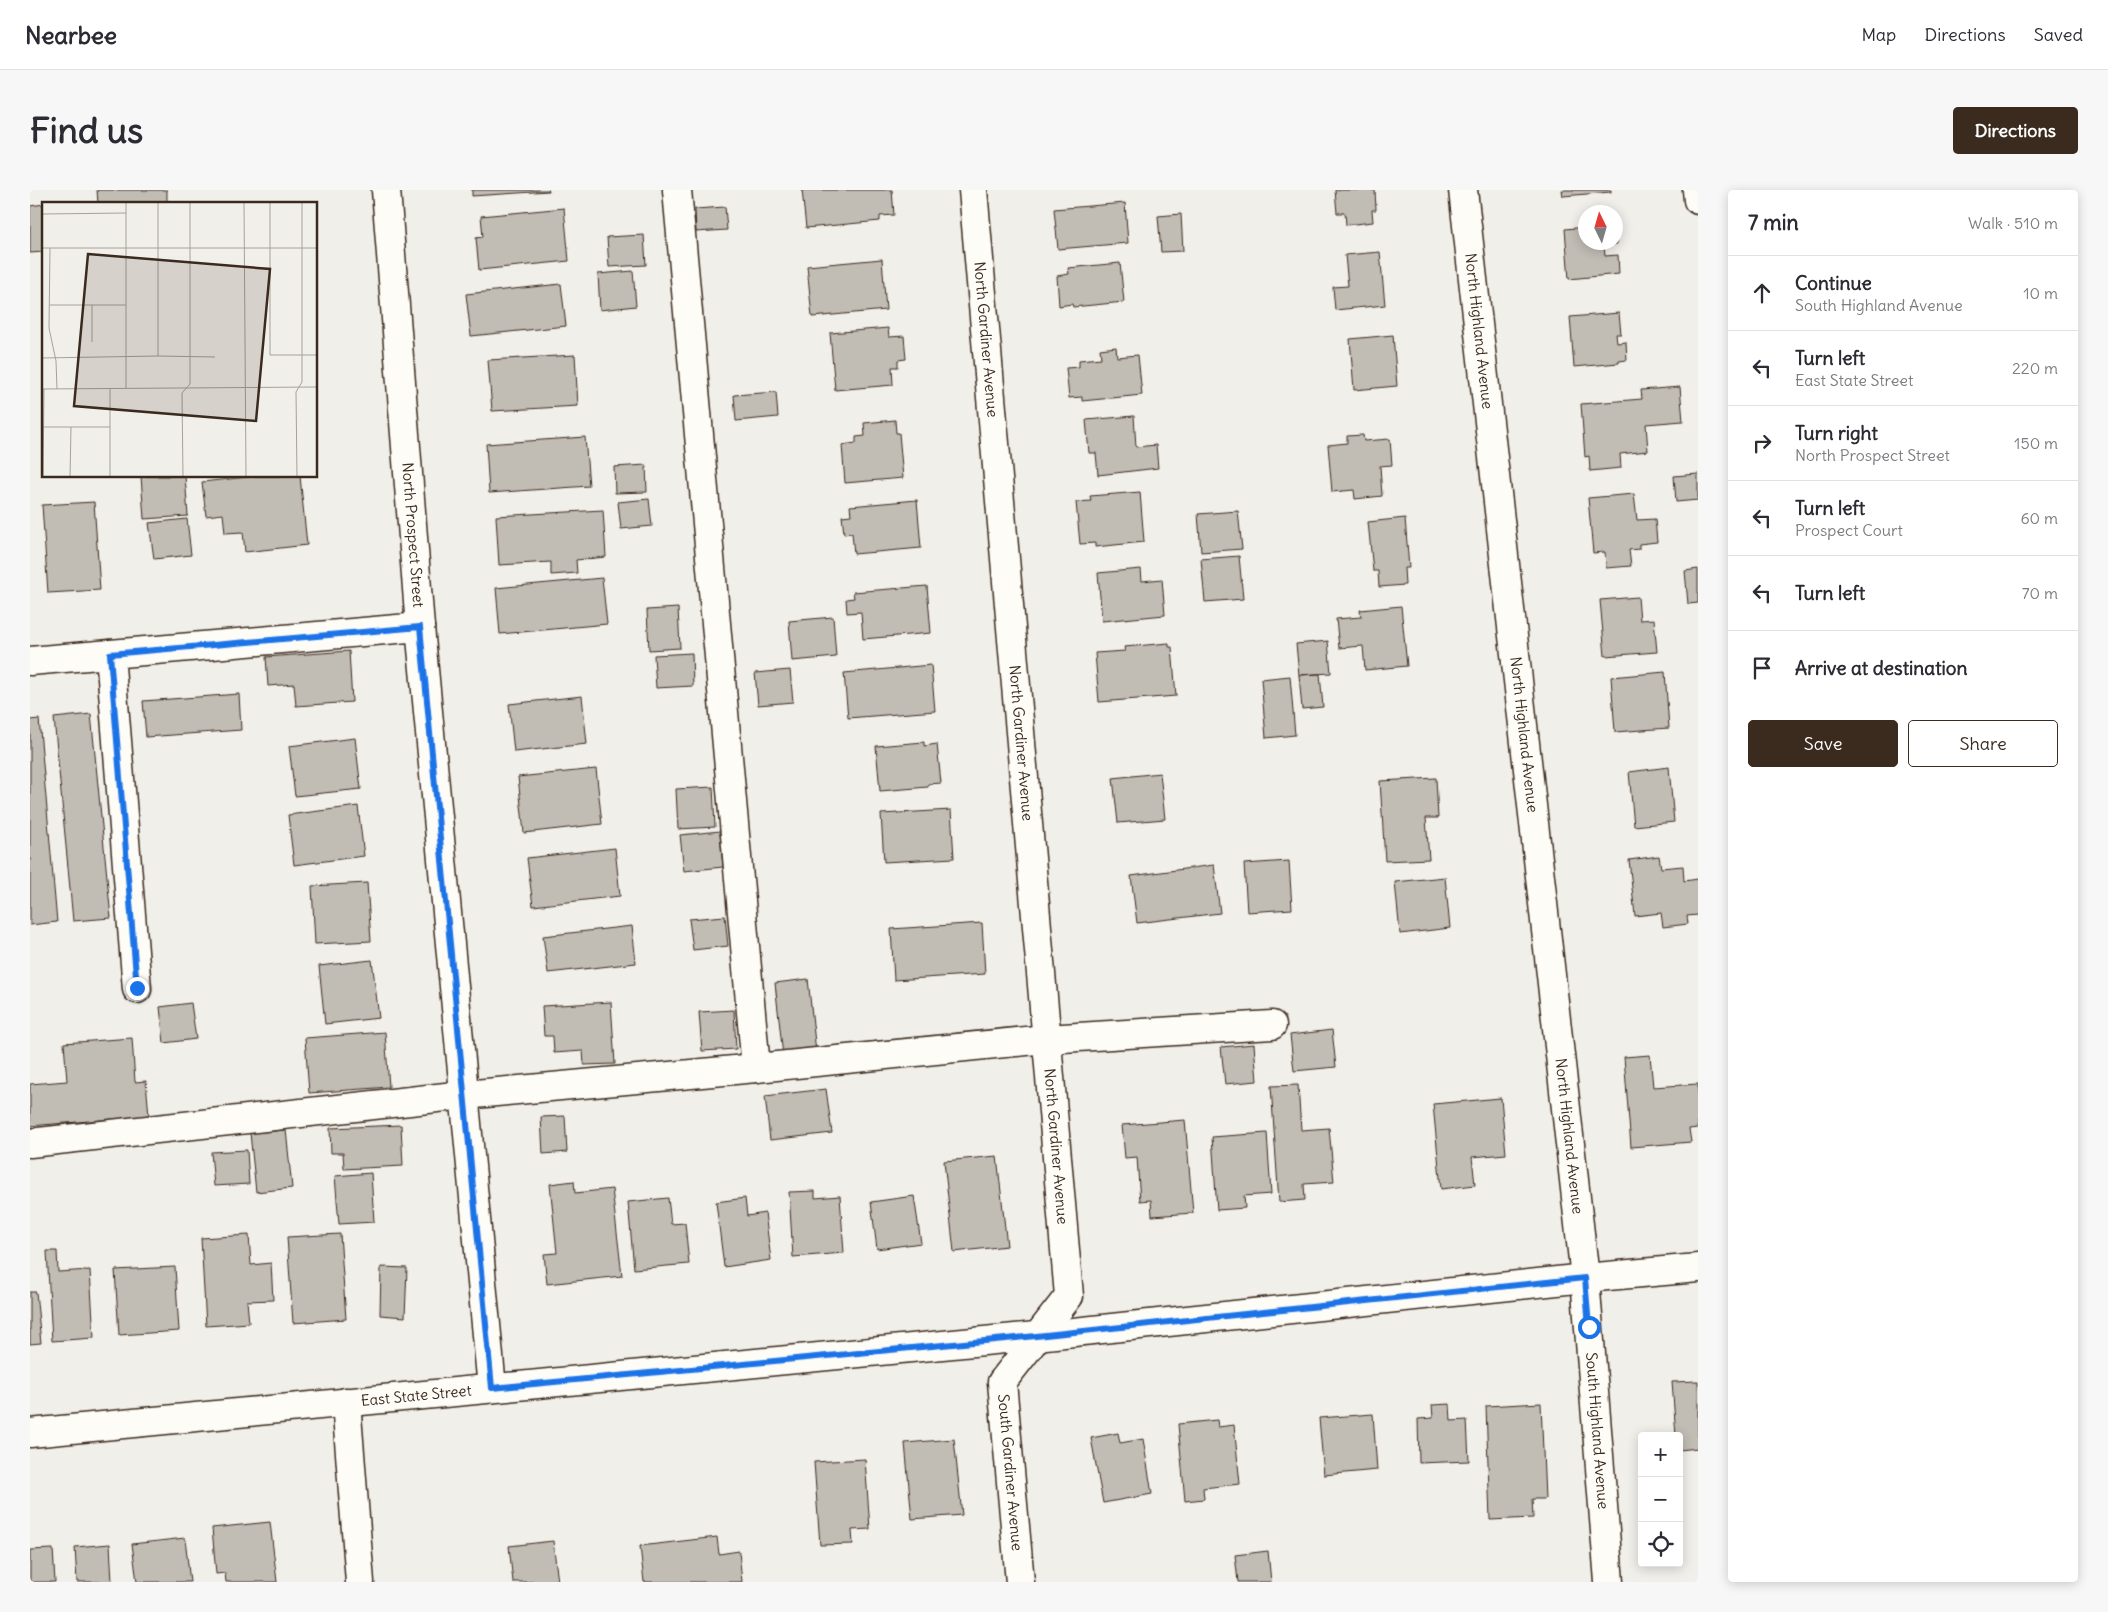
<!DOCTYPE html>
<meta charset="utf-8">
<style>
body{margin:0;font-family:Delius,sans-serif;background:#f7f7f7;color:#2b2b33}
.controls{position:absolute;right:15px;bottom:15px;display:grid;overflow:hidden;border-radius:5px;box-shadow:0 2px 12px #0003}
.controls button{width:45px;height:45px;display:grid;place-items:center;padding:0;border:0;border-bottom:1px solid #e1e1e2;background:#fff;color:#2b2b33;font:25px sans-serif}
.compass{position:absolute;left:1548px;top:15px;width:45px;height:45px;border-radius:50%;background:#fff;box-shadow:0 2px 12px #0003;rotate:355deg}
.stop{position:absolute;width:15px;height:15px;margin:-11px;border:4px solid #1a73e8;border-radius:50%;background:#fff}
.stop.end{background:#1a73e8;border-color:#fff;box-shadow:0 1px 5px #0008}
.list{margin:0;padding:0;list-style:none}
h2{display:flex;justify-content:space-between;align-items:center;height:65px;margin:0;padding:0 20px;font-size:21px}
h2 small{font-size:16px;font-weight:400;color:#7c7c81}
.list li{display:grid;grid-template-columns:32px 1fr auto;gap:15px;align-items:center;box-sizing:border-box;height:75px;padding:0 20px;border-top:1px solid #e1e1e2}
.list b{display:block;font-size:19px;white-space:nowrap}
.list p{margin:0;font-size:16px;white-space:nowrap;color:#7c7c81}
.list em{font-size:16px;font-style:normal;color:#7c7c81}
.actions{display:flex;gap:10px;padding:15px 20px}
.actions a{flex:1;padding:11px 0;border:1px solid #3b2a1e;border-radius:5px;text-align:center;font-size:18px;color:#3b2a1e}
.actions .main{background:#3b2a1e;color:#fff}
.icon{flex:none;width:28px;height:28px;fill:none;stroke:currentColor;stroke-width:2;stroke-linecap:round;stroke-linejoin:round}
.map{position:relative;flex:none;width:1668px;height:1392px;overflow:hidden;border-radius:5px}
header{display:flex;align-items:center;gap:30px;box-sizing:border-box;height:70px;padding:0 25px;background:#fff;border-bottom:1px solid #e1e1e2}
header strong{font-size:24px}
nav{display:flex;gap:28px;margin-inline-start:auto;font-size:18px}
.intro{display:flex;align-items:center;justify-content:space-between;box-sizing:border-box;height:120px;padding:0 30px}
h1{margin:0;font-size:35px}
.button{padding:12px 22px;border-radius:5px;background:#3b2a1e;color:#fff;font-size:18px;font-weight:700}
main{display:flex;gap:30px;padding:0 30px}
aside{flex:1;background:#fff;border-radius:5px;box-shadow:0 2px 12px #0003}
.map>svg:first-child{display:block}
.building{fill:#c1bcb4;stroke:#3b2a1e}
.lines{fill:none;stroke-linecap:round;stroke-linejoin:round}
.minor-casing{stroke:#3b2a1e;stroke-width:31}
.major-casing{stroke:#3b2a1e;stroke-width:31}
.minor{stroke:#fdfcf7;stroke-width:28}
.major{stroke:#fdfcf7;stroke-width:28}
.route{stroke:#1a73e8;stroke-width:6}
.labels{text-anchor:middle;stroke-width:4;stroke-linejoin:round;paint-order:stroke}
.street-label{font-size:15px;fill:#3b2a1e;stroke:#fdfcf7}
.inset-road{fill:none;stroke:#a8a098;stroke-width:1}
.view{fill:#3b2a1e;fill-opacity:0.15;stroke:#3b2a1e;stroke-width:2.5}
.inset-edge{fill:none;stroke:#3b2a1e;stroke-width:2.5}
</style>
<header>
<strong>Nearbee</strong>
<nav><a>Map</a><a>Directions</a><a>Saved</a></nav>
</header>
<div class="intro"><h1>Find us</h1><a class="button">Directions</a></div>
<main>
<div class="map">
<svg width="1668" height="1392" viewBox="0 0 1668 1392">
<rect width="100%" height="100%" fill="#f1efea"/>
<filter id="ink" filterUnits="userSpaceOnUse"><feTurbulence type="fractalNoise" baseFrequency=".02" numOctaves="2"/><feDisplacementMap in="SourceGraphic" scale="10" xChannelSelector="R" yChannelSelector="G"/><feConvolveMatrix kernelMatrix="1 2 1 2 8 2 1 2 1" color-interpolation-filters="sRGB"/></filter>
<g filter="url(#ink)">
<!-- building -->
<path class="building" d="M67 0H137V14H68Z
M442 0H519V1L442 6Z
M772 0H862L864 25 850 26V31L776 38Z
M1305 0H1345L1346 20H1342L1343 32 1316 35 1315 23H1307Z
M1532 0H1581V2L1533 6Z
M1095 13 1098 53 1028 59 1024 19Z
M14 14V62L0 63V16Z
M695 17 697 40 666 42 665 19Z
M534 18 539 71 449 80 446 48 453 47 451 26Z
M1151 24 1153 61 1131 62 1128 26Z
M1556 37V52H1586V41L1587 54 1574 55 1575 66 1588 65 1589 84 1539 89 1535 39Z
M614 45 616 75 579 77 577 47Z
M1350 62 1355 115 1305 120 1303 97 1318 96 1315 65Z
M852 69 856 120 782 127 777 76Z
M1090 73 1094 112 1043 117 1042 114 1029 116 1027 86 1039 84 1038 78Z
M603 81 606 116 570 120 568 84Z
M531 94 536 136 441 146 436 104Z
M1589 123 1591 144H1586L1587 153 1596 152 1597 170 1589 171V173L1544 177 1540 127Z
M858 138 859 147 874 146 876 169 868 170V177H862L863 195 805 200 800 143Z
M1363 145 1367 196 1324 200 1320 149Z
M1086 157 1087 167 1108 165 1112 205 1052 211V207L1039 208 1036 178 1049 177V170L1071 168 1070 159Z
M545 165 548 216 462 221 458 170Z
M1650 197 1653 231 1616 234 1618 261 1590 264 1591 278 1560 281 1559 266 1555 267 1551 214 1612 209 1611 200Z
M746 202 748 227 706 231 704 205Z
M1104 226 1106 257 1126 255 1128 278 1068 285 1066 263H1059L1056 230Z
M865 230 866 243H869L873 288 815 293 812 255 826 253V247L835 246 834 233Z
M1333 245 1334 251 1360 249 1362 275 1350 276 1352 306 1325 309 1324 300 1302 302 1298 255 1317 253V246Z
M555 247 559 296 459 303 456 254Z
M616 275 617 302 585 303 584 277Z
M1668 284V310L1646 312 1644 286Z
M111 286H155L158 326 114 329Z
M227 286H270L277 355 215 362 213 342 195 343 193 324 176 326 172 292Z
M1110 302 1114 352 1065 357V353L1050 354 1046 312 1061 311 1060 306Z
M1604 304 1607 330 1625 329 1627 352 1609 354V359L1599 360 1601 376 1576 378 1575 362 1563 363 1558 308Z
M619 309 622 336 591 339 588 312Z
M887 310 891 358 824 364 822 343 814 344 812 326 821 325 820 316Z
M64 312 70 400 18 403 12 315Z
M573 320 576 367 546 370 547 383 521 385V372L469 375 466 326Z
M1208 321 1212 359 1171 362 1168 324Z
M1375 328 1379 378H1374L1375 395 1349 397 1348 381H1343L1338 332Z
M157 329 161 365 124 369 119 333Z
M1209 366 1213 409 1175 412 1171 369Z
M1111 379 1112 391 1132 389 1135 425 1072 431 1068 383Z
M1668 379V413L1658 414 1655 381Z
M572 388 577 434 470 444 466 398Z
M897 396 901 443 833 449 831 422 817 423 816 409 824 408 823 402Z
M1608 407 1610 430 1624 429 1627 462 1575 466 1570 410Z
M1371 416 1377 476 1335 480 1333 456 1309 458 1306 429 1331 427 1330 420Z
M648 418 650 458 619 460 617 420Z
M803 427 806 467 762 471 759 431Z
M1298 451 1301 483 1269 485 1266 454Z
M1139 453V457H1142L1146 506 1069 512 1065 463 1095 461 1094 457Z
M319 461 322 512 266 516 264 494 238 496 236 467Z
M662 463 663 496 626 498 624 465Z
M901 475 905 521 818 528 814 483Z
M760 480 763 512 728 515 725 483Z
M1635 482 1639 538 1585 542 1581 487Z
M1290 484 1293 517 1272 519 1269 485Z
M1260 486 1265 545 1236 548 1231 489Z
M209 504 211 540 116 547 113 511Z
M552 506 557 554 484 562 479 514Z
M61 524 81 728 43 731 24 528Z
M9 529 27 732 0 735V530Z
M325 548 331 599 265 606 259 556Z
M894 552V556L907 554 911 593 898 594V597L850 601 846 556Z
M1639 577 1644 632 1604 636 1599 582Z
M566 579 572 634 494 643 488 587Z
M1130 583 1135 629 1088 633 1083 588Z
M1406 588 1408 628H1396L1399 669 1355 671 1350 591Z
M683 597 685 637 648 639 646 599Z
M328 616 334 666 264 675 258 625Z
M921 620 924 668 854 672 851 624Z
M690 641 693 677 654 681 650 645Z
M585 658 590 706 503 716 497 668Z
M1629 666 1631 678 1653 676 1654 691 1668 689V725L1657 726 1658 734 1633 737 1631 723 1605 726 1599 670Z
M1259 671 1262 719 1217 722 1214 674Z
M1184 675 1190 723 1107 733 1101 686Z
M1415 687 1420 738 1370 744 1365 692Z
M337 693 341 751 285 754 282 696Z
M695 726 698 756 663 760 659 729Z
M952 733 955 784 864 790 861 739Z
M602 736 606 773 518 783 513 746Z
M342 770 349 828 295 834 289 776Z
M778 789 786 862 753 866 745 793Z
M581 812 585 874 554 875 553 861 524 863 523 846H514L512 816Z
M161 813 166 849 134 853 130 817Z
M704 820 706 859 672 861 669 822Z
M1302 840 1306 877 1264 881 1260 845Z
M355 842 359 897 279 903 275 848Z
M102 848 105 892 116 891 119 926 0 936V894L37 891 34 853Z
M1224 854 1227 891 1195 894 1191 857Z
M1620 865 1623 897 1668 894V938L1659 939 1661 952 1601 957 1594 867Z
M1268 895 1271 940 1299 938 1304 992 1274 994 1275 1010 1249 1012 1241 896Z
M796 899 802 943 740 950 735 906Z
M1471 908 1476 964 1442 967 1445 995 1411 999 1403 914Z
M535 926 537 962 513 964 511 927Z
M1155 930 1163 1023 1122 1026 1121 1010 1110 1011 1107 967 1095 968 1092 935Z
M371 935 373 976 314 979 313 963H301L300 938Z
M256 940 262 998 226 1002 220 943Z
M1237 943 1241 1004 1214 1006 1215 1018 1187 1020 1182 947Z
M217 960 219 994 184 996 181 962Z
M967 966 977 1056 924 1062 914 971Z
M341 983 344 1032 309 1034 305 986Z
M544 991 545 1003 582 999 592 1086 517 1094 514 1064 527 1063 520 994Z
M785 1001V1008L810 1006 814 1063 763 1067 759 1002Z
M884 1006 891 1053 847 1059 841 1012Z
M638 1008 641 1034 655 1033 659 1074 604 1079 598 1012Z
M715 1008 717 1026 735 1023 741 1070 694 1077 686 1012Z
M310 1044 316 1129 263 1133 257 1047Z
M219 1045 221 1075 241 1073 243 1110 217 1111 219 1133 176 1136 171 1048Z
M17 1061H27L28 1082 60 1080 64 1148 22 1151Z
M145 1077 149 1141 89 1145 85 1080Z
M351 1077 377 1078 375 1127 350 1125Z
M0 1102H6L11 1153 0 1154Z
M1668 1191V1258L1649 1260V1246H1646L1642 1192Z
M1511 1213 1515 1309H1502L1503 1328 1460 1330 1456 1216Z
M1420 1214 1421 1231 1437 1230 1439 1271 1389 1273 1388 1229 1403 1228 1402 1215Z
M1343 1224 1347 1280 1294 1285 1289 1228Z
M1187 1230 1188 1237 1204 1235 1210 1294 1173 1298 1174 1309 1155 1311 1148 1234Z
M1088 1243 1090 1253 1113 1249 1122 1304 1073 1313 1061 1248Z
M924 1249 932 1325 882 1329 875 1253Z
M835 1269 840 1339 822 1340 823 1354 790 1355 784 1272Z
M240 1332 247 1392H196L195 1383 186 1384 182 1338Z
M687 1347 689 1364 709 1361 712 1392H614L610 1356Z
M155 1348 160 1392H107L102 1354Z
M523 1351 528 1392H483L479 1356Z
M80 1354 82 1392H47L45 1357Z
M23 1359 25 1392H0V1360Z
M1238 1361 1241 1392H1208L1205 1365Z"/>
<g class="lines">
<!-- minor casing -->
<g class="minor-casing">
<g id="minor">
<path id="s1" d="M356 0 390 437 462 1198"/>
<path d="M647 0 726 878 1016 849 1242 835"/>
<path id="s2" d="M943 0 1039 1106 972 1192 990 1392"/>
<path id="s3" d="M1433 0 1555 1088 1579 1392"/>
<path d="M1667 0 1668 10"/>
<path d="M80 464 107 799"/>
<path d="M0 471 390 437"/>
<path d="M0 953 434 905 726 878"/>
<path d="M316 1212 330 1392"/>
</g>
</g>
<!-- major casing -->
<g class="major-casing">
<g id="major">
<path id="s4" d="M0 1243 1006 1146 1555 1088 1668 1078"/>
</g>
</g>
<!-- minor -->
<use href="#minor" class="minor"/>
<!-- major -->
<use href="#major" class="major"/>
</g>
</g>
<g class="lines" filter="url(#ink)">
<!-- route -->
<path class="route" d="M107 798 80 464 390 437 462 1198 1006 1146 1555 1088 1559 1137"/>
</g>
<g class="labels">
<!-- street labels -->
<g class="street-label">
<text dy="5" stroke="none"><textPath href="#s3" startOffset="142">North Highland Avenue</textPath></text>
<text dy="5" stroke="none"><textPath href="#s2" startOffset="150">North Gardiner Avenue</textPath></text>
<text dy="5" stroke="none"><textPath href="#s1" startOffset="346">North Prospect Street</textPath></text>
<text dy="5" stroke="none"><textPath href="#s3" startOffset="548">North Highland Avenue</textPath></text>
<text dy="5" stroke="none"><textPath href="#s2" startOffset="555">North Gardiner Avenue</textPath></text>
<text dy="5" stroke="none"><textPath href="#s3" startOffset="952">North Highland Avenue</textPath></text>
<text dy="5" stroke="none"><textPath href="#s2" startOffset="960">North Gardiner Avenue</textPath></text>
<text dy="5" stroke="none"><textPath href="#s4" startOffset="388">East State Street</textPath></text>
<text dy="5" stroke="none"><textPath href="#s3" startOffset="1248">South Highland Avenue</textPath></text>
<text dy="5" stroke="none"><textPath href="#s2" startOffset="1310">South Gardiner Avenue</textPath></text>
</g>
</g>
<!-- overview -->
<g transform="translate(12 12)">
<rect width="275" height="275" fill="#f1efea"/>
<path class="inset-road" d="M84 0V187M116 0V154L173 155M202 0 204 275M228 0V153H275M0 12 84 11M0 46H275M8 46 7 126 14 159 15 187M8 103H84M50 140V103M0 156 116 154M0 187 275 185M2 225H68M1 275 2 187M28 275 29 225M68 275V187M141 275 140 191 148 182V0M255 275 254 190 260 180V0"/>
<path class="view" d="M46 52 228 67 214 219 32 204Z"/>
<rect width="275" height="275" class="inset-edge"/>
</g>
</svg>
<div class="controls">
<button>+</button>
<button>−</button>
<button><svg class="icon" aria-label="locate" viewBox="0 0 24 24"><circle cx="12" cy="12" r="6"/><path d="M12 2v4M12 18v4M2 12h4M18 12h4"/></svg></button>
</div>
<svg class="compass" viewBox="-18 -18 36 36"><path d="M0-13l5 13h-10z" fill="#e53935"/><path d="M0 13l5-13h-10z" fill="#7c7c81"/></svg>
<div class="stop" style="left:1559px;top:1137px"></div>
<div class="stop end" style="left:107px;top:798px"></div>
</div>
<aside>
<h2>7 min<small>Walk · 510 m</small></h2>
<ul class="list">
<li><svg class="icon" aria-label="ahead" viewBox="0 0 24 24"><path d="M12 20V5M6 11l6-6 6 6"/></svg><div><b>Continue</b><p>South Highland Avenue</p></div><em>10 m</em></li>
<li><svg class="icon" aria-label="left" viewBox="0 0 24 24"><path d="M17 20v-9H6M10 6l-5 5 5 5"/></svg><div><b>Turn left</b><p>East State Street</p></div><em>220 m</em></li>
<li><svg class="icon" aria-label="right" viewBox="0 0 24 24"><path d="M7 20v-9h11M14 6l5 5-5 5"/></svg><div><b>Turn right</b><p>North Prospect Street</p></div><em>150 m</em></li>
<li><svg class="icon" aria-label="left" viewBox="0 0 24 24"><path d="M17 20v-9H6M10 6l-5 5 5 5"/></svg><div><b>Turn left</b><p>Prospect Court</p></div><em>60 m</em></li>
<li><svg class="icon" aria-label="left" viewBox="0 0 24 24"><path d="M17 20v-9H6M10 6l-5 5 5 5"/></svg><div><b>Turn left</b></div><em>70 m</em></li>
<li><svg class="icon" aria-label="arrive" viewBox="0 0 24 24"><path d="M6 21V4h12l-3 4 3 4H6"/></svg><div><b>Arrive at destination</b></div></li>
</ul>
<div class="actions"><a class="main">Save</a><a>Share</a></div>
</aside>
</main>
